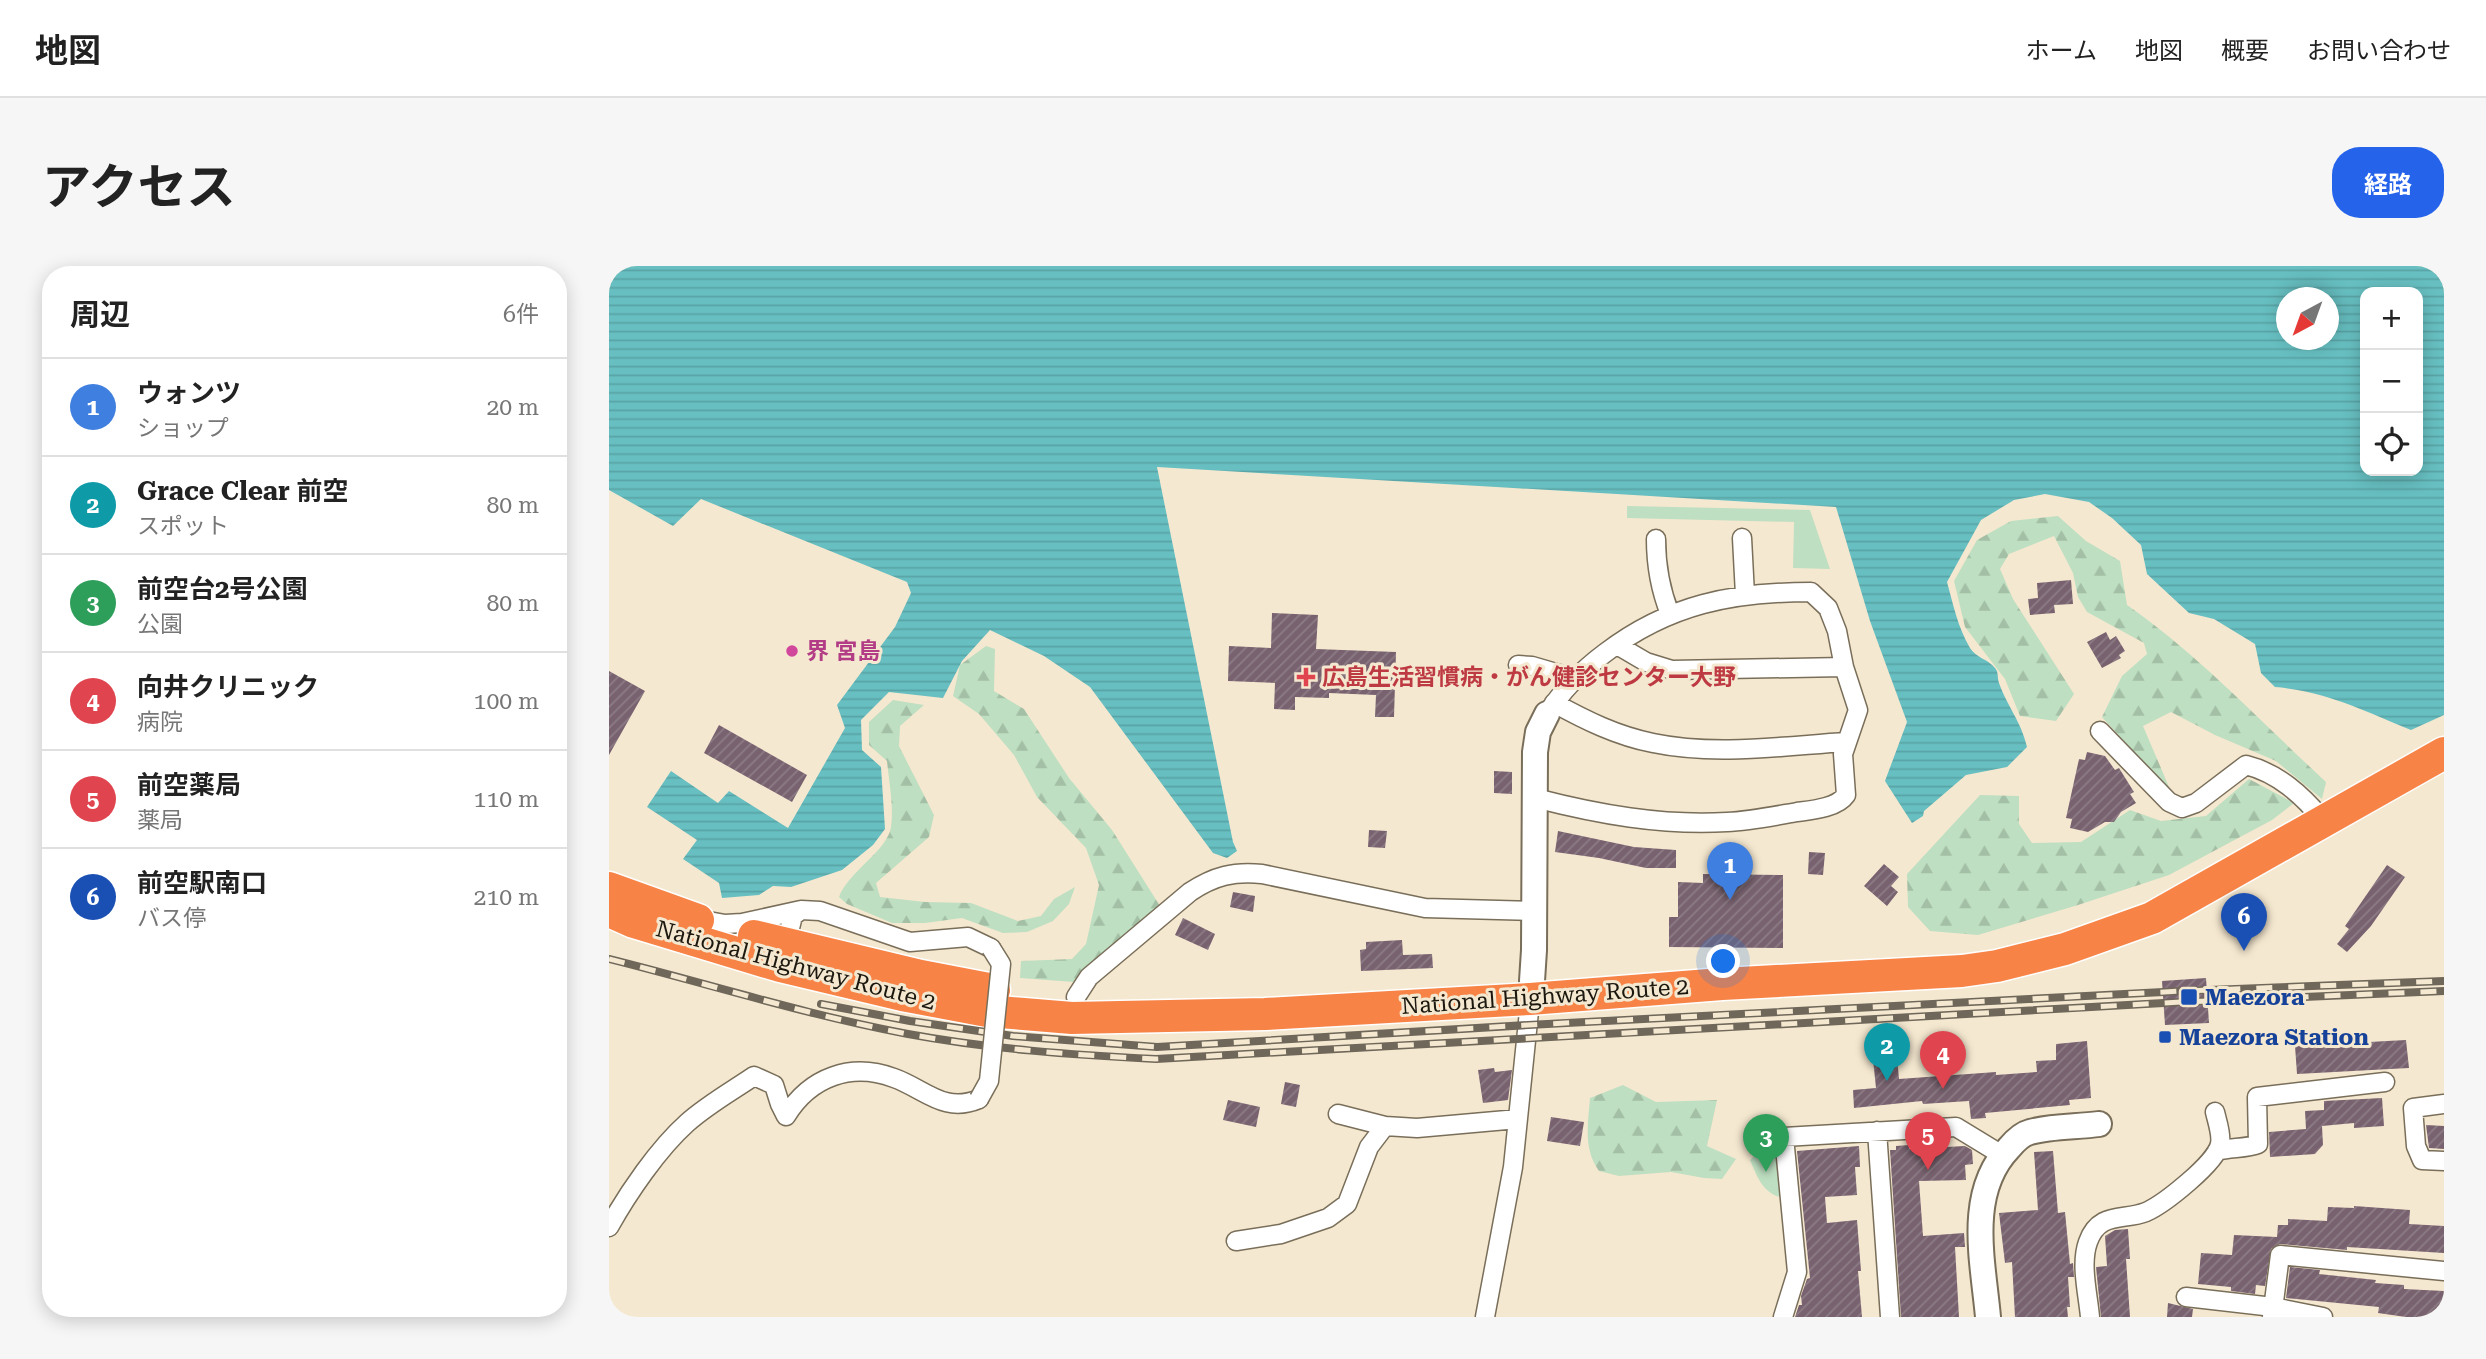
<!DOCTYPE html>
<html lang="ja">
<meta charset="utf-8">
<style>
body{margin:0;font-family:"Roboto Serif","Noto Sans JP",serif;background:#f6f6f6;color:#222}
.controls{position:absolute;right:21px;top:21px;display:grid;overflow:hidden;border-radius:14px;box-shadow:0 4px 18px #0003}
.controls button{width:63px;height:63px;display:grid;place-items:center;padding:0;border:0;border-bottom:2px solid #e0e0e0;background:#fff;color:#222;font:35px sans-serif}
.compass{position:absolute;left:1667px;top:21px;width:63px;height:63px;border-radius:50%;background:#fff;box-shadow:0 4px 18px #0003;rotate:221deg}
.you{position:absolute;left:1115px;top:696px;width:24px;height:24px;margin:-18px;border:5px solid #fff;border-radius:50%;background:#1a73e8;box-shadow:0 0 0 10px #1a73e833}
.badge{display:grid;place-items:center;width:46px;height:46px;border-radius:50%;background:#2563eb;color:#fff;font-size:23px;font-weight:700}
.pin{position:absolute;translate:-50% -58px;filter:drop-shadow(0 2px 4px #0008)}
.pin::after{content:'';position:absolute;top:37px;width:24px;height:21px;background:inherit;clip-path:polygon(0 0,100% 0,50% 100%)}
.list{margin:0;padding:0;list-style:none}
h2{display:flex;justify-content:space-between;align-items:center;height:91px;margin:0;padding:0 28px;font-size:30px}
h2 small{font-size:23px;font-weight:400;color:#767676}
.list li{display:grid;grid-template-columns:46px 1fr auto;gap:21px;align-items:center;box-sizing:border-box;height:98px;padding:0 28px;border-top:2px solid #e0e0e0}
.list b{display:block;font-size:26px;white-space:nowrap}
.list p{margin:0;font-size:23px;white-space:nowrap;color:#767676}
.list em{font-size:23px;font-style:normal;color:#767676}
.icon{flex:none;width:38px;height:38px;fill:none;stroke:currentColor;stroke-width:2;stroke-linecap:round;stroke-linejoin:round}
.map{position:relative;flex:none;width:1835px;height:1051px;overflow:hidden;border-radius:28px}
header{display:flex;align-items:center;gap:42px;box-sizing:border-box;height:98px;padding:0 35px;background:#fff;border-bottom:2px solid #e0e0e0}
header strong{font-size:33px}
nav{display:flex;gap:38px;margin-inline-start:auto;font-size:24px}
.intro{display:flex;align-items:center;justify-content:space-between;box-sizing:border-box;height:168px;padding:0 42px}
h1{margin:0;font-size:49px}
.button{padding:18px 32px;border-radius:28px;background:#2563eb;color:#fff;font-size:24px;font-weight:700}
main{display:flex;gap:42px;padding:0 42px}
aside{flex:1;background:#fff;border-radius:28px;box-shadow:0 4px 18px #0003}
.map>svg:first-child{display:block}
.forest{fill:url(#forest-firs)}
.park{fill:#bedfc1}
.water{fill:url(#water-rules);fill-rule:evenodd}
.building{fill:url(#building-hatch)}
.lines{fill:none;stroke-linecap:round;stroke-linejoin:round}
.street-casing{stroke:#796e59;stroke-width:21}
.secondary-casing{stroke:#796e59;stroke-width:28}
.highway-casing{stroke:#fff;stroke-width:35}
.street{stroke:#fff;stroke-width:18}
.secondary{stroke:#fff;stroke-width:24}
.highway{stroke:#f78446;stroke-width:32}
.rail-casing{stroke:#6f6759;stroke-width:8}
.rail{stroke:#f5e8d0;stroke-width:5;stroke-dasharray:16;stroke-linecap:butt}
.street-bridge-casing{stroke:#796e59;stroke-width:21;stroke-linecap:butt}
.street-bridge{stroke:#fff;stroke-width:18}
.hotel-dot{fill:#d1479c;stroke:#f5e8d0;stroke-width:2.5}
.health-dot{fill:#e0444e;stroke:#f5e8d0;stroke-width:2.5}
.transit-dot{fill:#1a4fb4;stroke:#f5e8d0;stroke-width:2.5}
.labels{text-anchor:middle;stroke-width:6;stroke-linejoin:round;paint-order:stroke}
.hotel-label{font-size:23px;font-weight:bold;fill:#b23c85;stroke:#f5e8d0;text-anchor:start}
.health-label{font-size:23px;font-weight:bold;fill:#be3a42;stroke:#f5e8d0;text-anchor:start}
.street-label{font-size:23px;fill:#1c180f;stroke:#f5e8d0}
.transit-label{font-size:23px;font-weight:bold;fill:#164399;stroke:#f5e8d0;text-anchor:start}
</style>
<header>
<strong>地図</strong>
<nav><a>ホーム</a><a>地図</a><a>概要</a><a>お問い合わせ</a></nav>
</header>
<div class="intro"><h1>アクセス</h1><a class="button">経路</a></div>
<main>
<aside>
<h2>周辺<small>6件</small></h2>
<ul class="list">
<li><span class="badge" style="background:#3f7fe0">1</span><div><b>ウォンツ</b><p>ショップ</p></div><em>20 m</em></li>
<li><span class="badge" style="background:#0f9aa8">2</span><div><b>Grace Clear 前空</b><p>スポット</p></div><em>80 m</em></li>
<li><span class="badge" style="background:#2e9e5b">3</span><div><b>前空台2号公園</b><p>公園</p></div><em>80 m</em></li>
<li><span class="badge" style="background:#e0444e">4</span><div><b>向井クリニック</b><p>病院</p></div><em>100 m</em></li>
<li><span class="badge" style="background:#e0444e">5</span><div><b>前空薬局</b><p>薬局</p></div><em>110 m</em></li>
<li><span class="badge" style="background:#1a4fb4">6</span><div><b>前空駅南口</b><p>バス停</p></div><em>210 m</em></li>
</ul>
</aside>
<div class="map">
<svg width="1835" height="1051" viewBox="0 0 1835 1051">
<defs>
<pattern id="forest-firs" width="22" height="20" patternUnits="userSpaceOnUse" patternTransform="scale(1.75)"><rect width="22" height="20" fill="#bedfc1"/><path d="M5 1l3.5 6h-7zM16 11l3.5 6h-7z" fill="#a3bfa5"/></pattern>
<pattern id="water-rules" width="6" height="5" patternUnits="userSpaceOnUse" patternTransform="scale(1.75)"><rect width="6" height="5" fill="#67bfc1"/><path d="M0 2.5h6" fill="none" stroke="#59a3a5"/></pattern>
<pattern id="building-hatch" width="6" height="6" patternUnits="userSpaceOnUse" patternTransform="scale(1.75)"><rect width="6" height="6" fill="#78626f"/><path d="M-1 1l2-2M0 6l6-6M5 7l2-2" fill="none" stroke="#8c7c85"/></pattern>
</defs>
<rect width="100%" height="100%" fill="#f5e8d0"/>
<!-- forest -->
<path class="forest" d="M1449 250 1477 275 1511 295 1518 339C1591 390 1652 456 1717 516L1713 533 1667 495 1606 469 1562 446 1534 460 1563 528 1493 451 1513 410 1538 388 1535 377 1478 346 1469 331 1464 307 1445 270 1400 288 1391 303 1404 333 1465 428 1447 455 1411 450 1396 413 1356 361 1345 315 1368 274 1402 255Z
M377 380 386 383 385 425 415 443 460 512 503 564 551 640 465 716 411 712 412 695 463 693 477 678 490 619 477 582 428 531 405 489 370 448 344 430 351 399Z
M284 434 315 439 291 460 290 480 325 549 320 571 267 617 271 631 316 636 362 637 409 655 432 650 445 633 466 621 460 638 444 655 418 666 394 667 353 652 316 657H283L238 638 230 631C239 606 279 584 282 561 285 541 280 516 278 495L260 479V456Z
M1640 513 1685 537 1663 554 1560 609 1469 639 1369 669 1321 665 1299 641 1298 608 1371 529 1410 530V558L1423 577 1472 576 1521 544 1552 555 1597 550Z
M1014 819 1047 836 1108 834 1098 880 1127 893 1113 913 1095 912 1062 906 1010 910 990 905C974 883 979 858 981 832Z"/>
<!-- park -->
<path class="park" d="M1018 240 1201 244 1221 303 1184 302 1185 256 1018 252Z
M1154 881 1167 883 1171 931C1153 926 1148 910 1141 894Z"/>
<!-- water -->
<path class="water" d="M0 0H1835V449L1802 464C1756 445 1717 425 1666 421L1652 407 1646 378 1605 353 1580 347 1538 308 1532 279 1503 252 1480 236 1436 228 1405 234 1372 254 1338 316C1344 338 1349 362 1361 382 1367 392 1379 393 1386 402 1390 407 1388 411 1390 417 1398 440 1412 455 1418 481L1398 501 1357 509 1315 545 1314 550 1303 557 1276 515 1298 456 1261 355 1227 241 548 201 624 576 628 585 618 592 604 587 481 421 435 390 381 364 353 395 334 432 280 426 252 454 253 484 272 501 276 563 264 579 233 604 182 621 164 620 150 629 113 632 110 617 74 593 88 574 38 541 62 505 109 537 120 525 179 562 236 462 228 439 286 361 302 327 298 316 92 233 64 260 0 224ZM1756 26H1809V205H1756ZM1678 32H1720V74H1678Z"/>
<!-- building -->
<path class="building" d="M1462 314 1464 338 1445 339 1446 347 1421 349 1419 333 1429 332 1428 317Z
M663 347 709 349 707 383 787 386 785 451H766L767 429 720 427V432L686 431V444L665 443 666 417 619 415 620 380 662 382Z
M1497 366 1501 374 1507 370 1516 385 1510 389 1512 392 1493 402 1478 376Z
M0 405 36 425 0 489Z
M110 459 198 509 183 536 95 487Z
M1478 486 1496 490 1506 504 1510 502 1525 526 1521 528 1527 537 1512 546 1505 556H1496L1479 566 1461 562 1463 553 1457 552 1470 493 1476 494Z
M885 505 903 506V528L885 527Z
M760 564 778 565 776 582 759 581Z
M949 565 1025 581 1067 584V602H1037L990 592 946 586Z
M1200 586 1216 587 1214 609 1199 608Z
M1275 598 1290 611 1282 620 1289 626 1278 640 1255 620Z
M1778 599 1796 611 1762 660 1738 686 1728 678 1740 663 1736 660Z
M1094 608 1174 609V682L1060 681V651H1069V616L1094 617Z
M624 626 646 630 644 646 621 641Z
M574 652 606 668 599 684 566 669Z
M793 674 794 689 823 688 824 702 752 705 751 684 757 683V676Z
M1597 712 1600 757 1556 759 1553 715Z
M1797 774 1800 802 1688 808 1686 780Z
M1478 775 1482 832 1460 834 1461 839 1376 847 1377 852 1362 853 1360 835 1314 838 1313 835 1245 842 1244 824 1267 822 1264 793 1288 791 1290 813 1387 806V809L1428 806 1427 795 1447 794V778Z
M885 802 886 806 903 804 899 834 874 837 869 804Z
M676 816 691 819 687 841 672 838Z
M1773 832 1775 860 1745 862V857L1713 860 1714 879 1706 888 1661 891 1660 866 1697 863 1696 845 1715 844V835Z
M619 834 651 841 647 861 614 854Z
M942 851 975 856 971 880 938 875Z
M1817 859 1835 860V883L1820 882Z
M1300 879V883L1356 880 1363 884 1364 898 1356 899 1357 914 1310 915 1314 970 1355 967 1356 981H1346L1350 1051H1292L1281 884H1287V880Z
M1250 880 1251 901H1246L1248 929 1216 931 1218 957 1248 954 1252 1005H1249L1253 1051H1186L1190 1039H1193L1192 1030 1198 1013 1201 1012 1188 885Z
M1444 885 1449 947 1456 946 1461 998 1464 997 1465 1011H1459L1461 1041H1458L1459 1051H1406L1403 996 1396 997 1390 947 1429 944 1425 886Z
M1745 940 1801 944 1800 958 1835 960V987L1738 981V984L1671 978 1662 983 1656 1020 1647 1019 1646 1028 1622 1025V1021L1589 1018 1592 987 1623 989 1625 969 1668 971 1669 959H1679V953L1718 955 1719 941 1745 942Z
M1519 963 1521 993H1517L1521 1051H1492L1487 1001 1498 1000 1496 970 1506 964Z
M1681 1001 1711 1004 1710 1008 1767 1014 1766 1017 1795 1019V1023L1835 1025V1051H1797L1769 1047 1770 1041 1677 1032Z
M1559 1037 1584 1043 1583 1051H1558Z"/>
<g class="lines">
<!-- street casing -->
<g class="street-casing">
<path id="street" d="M1133 272 1136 329
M1047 273C1047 301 1051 323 1061 348
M1008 379 1037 396 1063 404 1235 401
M909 399 923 400 964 412
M945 437C976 454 1008 470 1044 477 1106 490 1174 480 1237 476
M1491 465 1560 536 1573 542 1587 537 1637 499C1669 507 1693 529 1714 554
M926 532C988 548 1053 560 1118 556 1141 555 1165 550 1188 546 1203 544 1228 542 1237 529L1234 488 1249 444 1235 401 1228 365 1219 342 1202 326C1124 326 1060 338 996 387 972 405 954 423 938 448
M83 652 116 658 133 657 192 644
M175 686 184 650 192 644 211 645 301 676 359 671 382 682
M467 731 480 711 581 626C605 610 625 605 653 608L816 642 925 645
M1835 838 1804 842 1807 880 1813 894 1835 895
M729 848 776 860 808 862 909 853
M1268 865 1281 1051
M1608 885C1621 881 1637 883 1649 878L1648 831 1776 816
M0 961C19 927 49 883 78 857 98 839 123 825 145 810L165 819 171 838 177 850C201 811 242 796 285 812 316 823 335 848 370 833
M627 975 672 968 719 952 738 938 760 881 776 860
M1577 1031 1664 1041 1714 1051
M876 1051 904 901 922 726
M1174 1051 1188 1006 1175 871 1347 861 1393 889
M1481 1051C1479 1028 1471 998 1479 976 1490 945 1514 955 1537 946 1555 938 1607 897 1611 878 1613 869 1608 855 1606 846
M1663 1051 1671 989 1835 1005"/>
</g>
<!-- secondary casing -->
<g class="secondary-casing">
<path id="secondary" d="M923 715 925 684 926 486 929 466 938 448
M1379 1051C1374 995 1357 927 1400 882 1405 876 1413 868 1421 866 1442 860 1468 861 1490 858"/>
</g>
<!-- highway casing -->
<g class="highway-casing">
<path id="highway" d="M0 622 89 654
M0 645 25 656 171 700 293 729 378 745 463 752 656 748 921 733 1113 718 1353 705 1388 700 1456 683 1543 652 1835 487
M145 670 312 710 385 724"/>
</g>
<!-- street -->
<use href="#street" class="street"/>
<!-- secondary -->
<use href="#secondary" class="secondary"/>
<!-- highway -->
<use href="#highway" class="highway"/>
<!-- rail casing -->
<g class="rail-casing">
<path id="rail" d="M0 693C100 718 198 749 299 768 381 783 463 789 547 793L1573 736 1835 725
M212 738 301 755 404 770 548 781 919 759 1574 725 1835 715"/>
</g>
<!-- rail -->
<use href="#rail" class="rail"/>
<!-- street-bridge casing -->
<g class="street-bridge-casing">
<path id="street-bridge" d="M370 833 380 815 392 698 382 682"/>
</g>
<!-- street-bridge -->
<use href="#street-bridge" class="street-bridge"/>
</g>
<!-- markers -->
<circle class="hotel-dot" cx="183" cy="385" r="7"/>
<path class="health-dot" d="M693.5 400.5h7v7h7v7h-7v7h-7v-7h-7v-7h7z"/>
<g class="transit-dot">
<rect x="1571" y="722" width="18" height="18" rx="3.5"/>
<rect x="1549" y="764" width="14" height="14" rx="3.5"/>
</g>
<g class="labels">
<!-- hotel labels -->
<g class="hotel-label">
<text x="197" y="393">界 宮島</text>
</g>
<!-- health labels -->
<g class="health-label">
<text x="713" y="419">広島生活習慣病・がん健診センター大野</text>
</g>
<!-- street labels -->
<g class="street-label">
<text transform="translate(187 699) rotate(15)" y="8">National Highway Route 2</text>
<text transform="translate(936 730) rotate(-4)" y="8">National Highway Route 2</text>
</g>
<!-- transit labels -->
<g class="transit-label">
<text x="1596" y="739">Maezora</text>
<text x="1570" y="779">Maezora Station</text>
</g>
</g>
</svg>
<div class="controls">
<button>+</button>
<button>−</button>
<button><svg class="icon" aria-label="locate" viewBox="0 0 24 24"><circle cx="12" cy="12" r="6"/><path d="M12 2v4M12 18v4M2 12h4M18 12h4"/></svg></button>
</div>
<svg class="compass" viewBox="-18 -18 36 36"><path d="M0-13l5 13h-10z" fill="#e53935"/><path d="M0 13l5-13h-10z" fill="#767676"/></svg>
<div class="you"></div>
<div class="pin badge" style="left:1121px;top:634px;background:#3f7fe0">1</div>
<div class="pin badge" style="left:1278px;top:815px;background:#0f9aa8">2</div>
<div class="pin badge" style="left:1157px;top:906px;background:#2e9e5b">3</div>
<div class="pin badge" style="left:1334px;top:823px;background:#e0444e">4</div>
<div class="pin badge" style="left:1319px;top:904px;background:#e0444e">5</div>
<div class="pin badge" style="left:1635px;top:685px;background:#1a4fb4">6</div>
</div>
</main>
